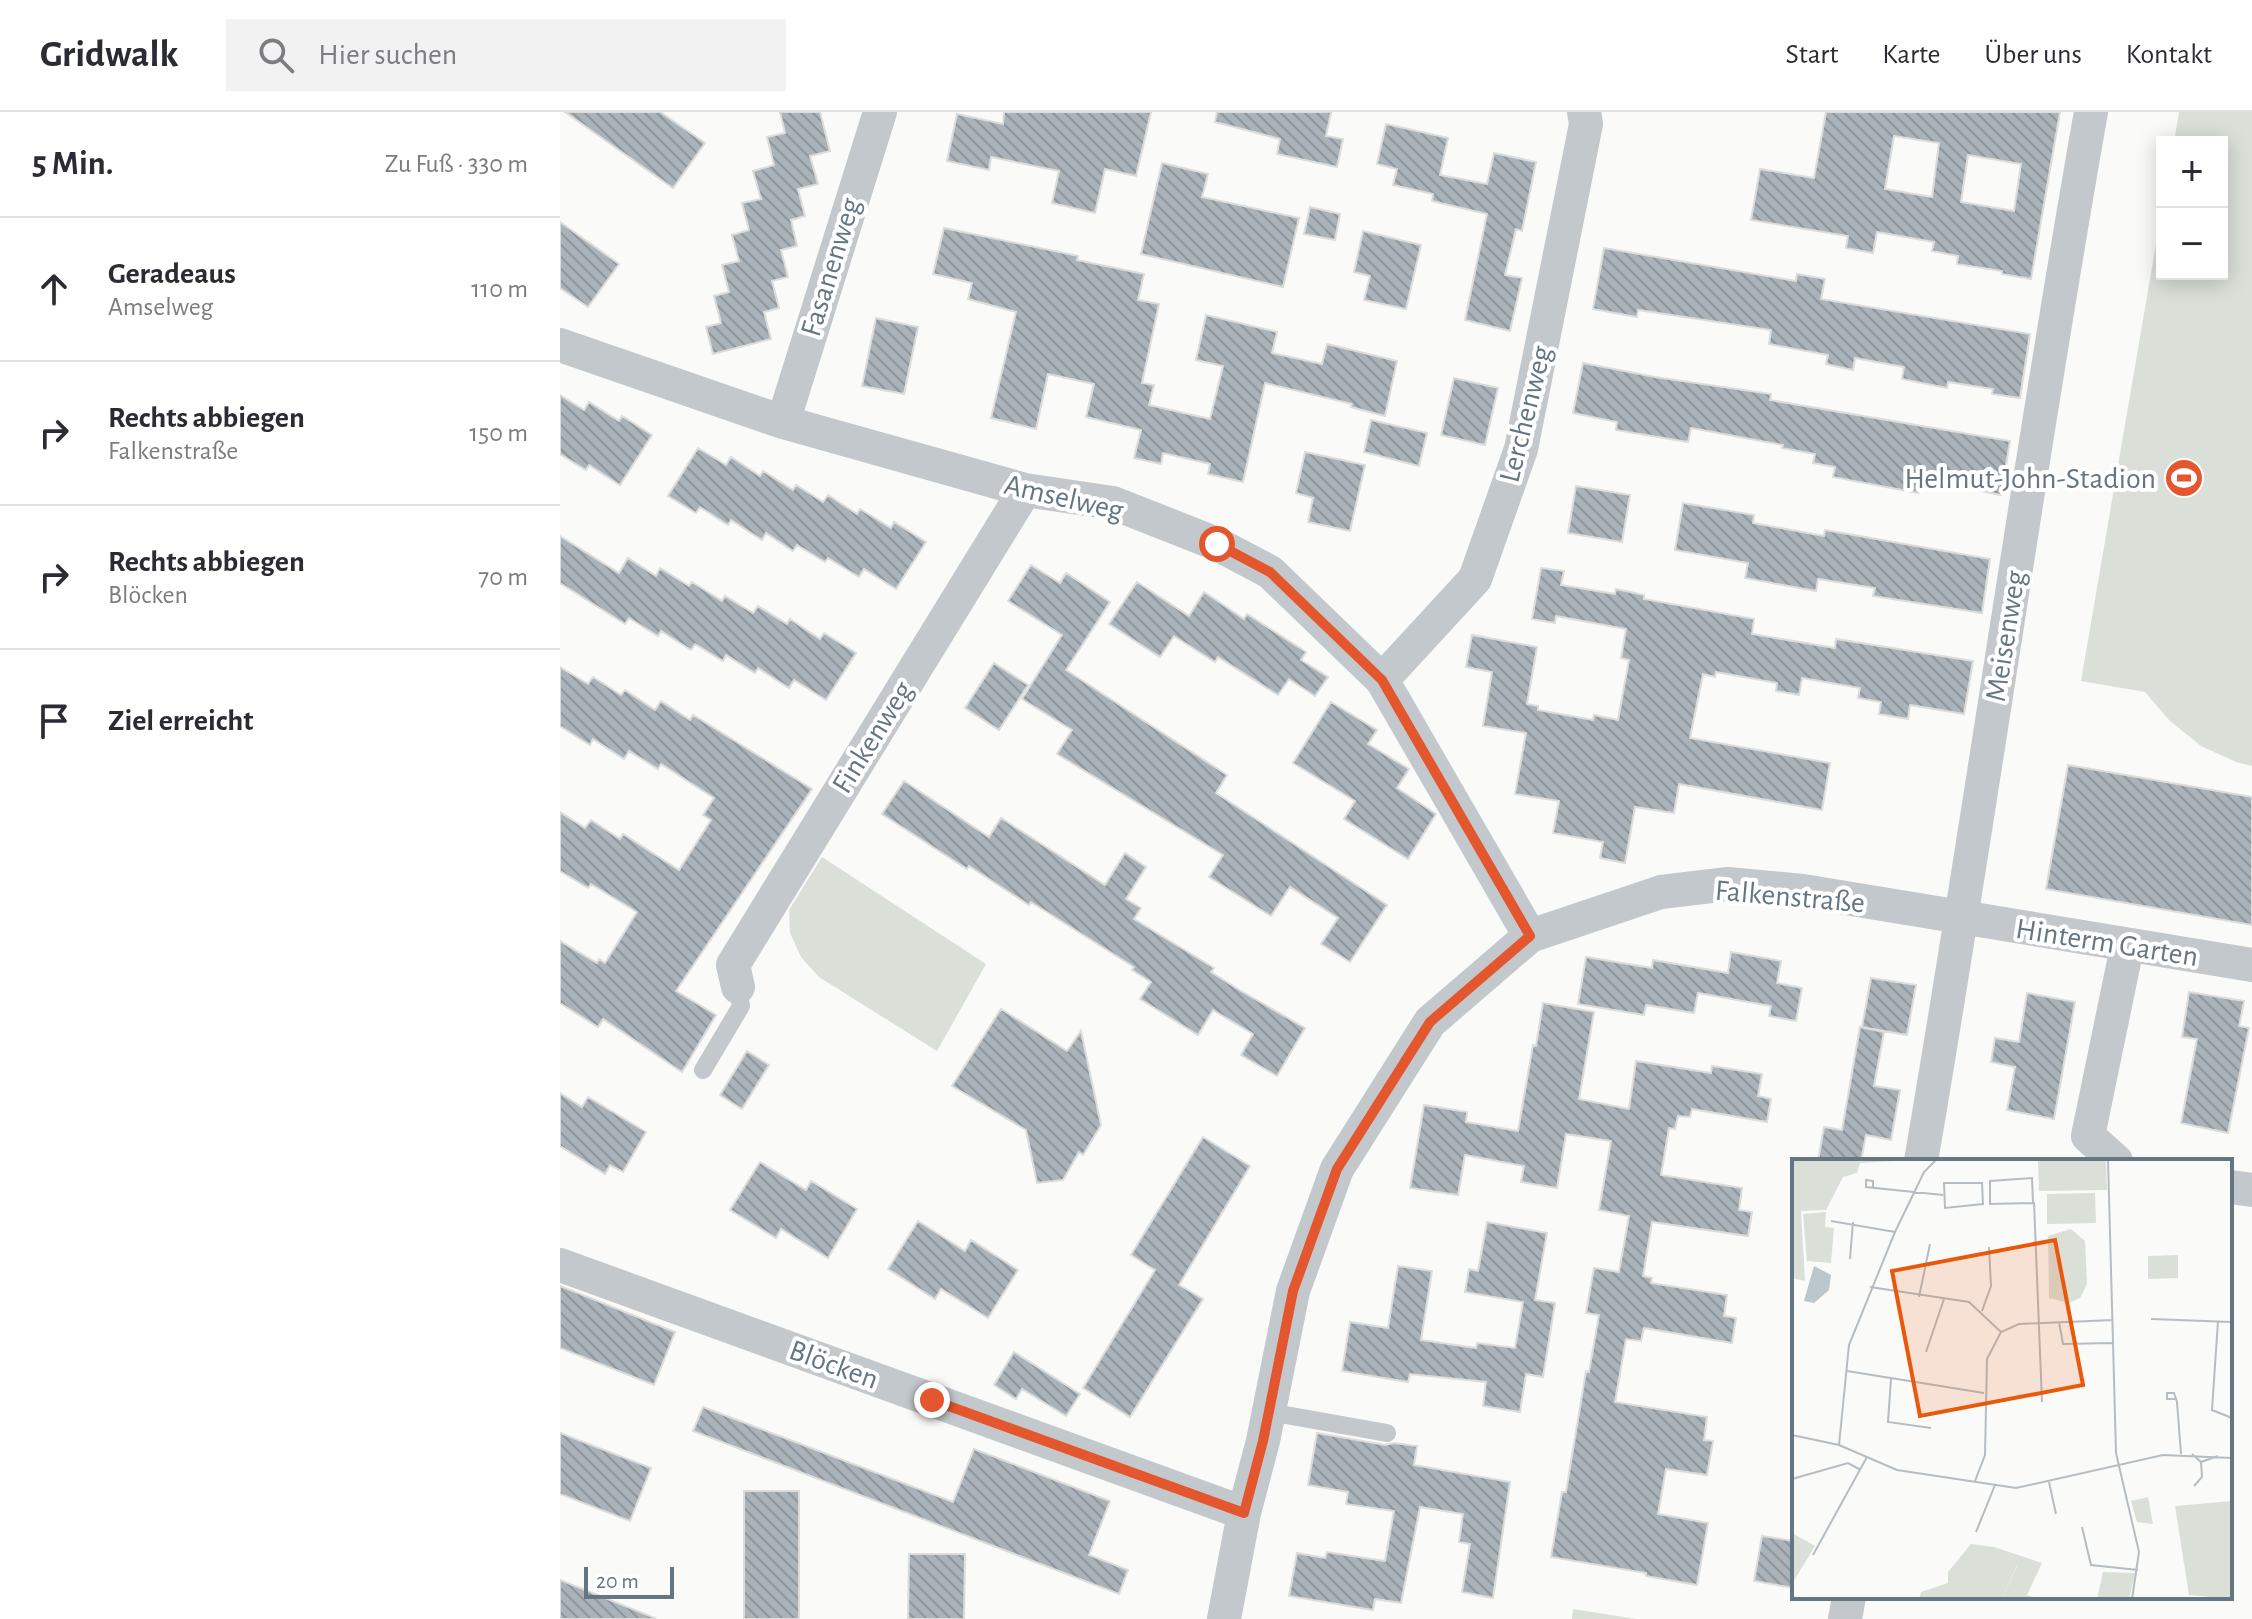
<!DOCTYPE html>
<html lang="de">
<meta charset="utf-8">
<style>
body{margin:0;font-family:"Alegreya Sans",sans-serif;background:#f2f2f3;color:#2b2b33}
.controls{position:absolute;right:24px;top:24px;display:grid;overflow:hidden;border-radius:0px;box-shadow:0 4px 20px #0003}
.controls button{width:72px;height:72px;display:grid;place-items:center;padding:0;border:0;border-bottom:2px solid #e1e1e2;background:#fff;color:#2b2b33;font:40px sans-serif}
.scale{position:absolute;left:24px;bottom:20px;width:90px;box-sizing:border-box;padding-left:8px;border:4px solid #657683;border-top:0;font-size:22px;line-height:28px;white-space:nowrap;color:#657683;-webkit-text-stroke:6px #fff;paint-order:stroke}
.stop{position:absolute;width:24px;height:24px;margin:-18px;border:6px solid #e4572e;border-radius:50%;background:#fff}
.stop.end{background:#e4572e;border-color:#fff;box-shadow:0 2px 8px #0008}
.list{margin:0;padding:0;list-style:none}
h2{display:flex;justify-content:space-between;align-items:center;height:104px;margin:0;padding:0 32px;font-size:34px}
h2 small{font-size:26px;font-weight:400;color:#7c7c81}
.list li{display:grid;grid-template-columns:52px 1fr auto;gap:24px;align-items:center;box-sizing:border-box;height:144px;padding:0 32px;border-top:2px solid #e1e1e2}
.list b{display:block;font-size:30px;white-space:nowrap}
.list p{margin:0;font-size:26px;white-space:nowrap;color:#7c7c81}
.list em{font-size:26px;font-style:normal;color:#7c7c81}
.icon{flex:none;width:44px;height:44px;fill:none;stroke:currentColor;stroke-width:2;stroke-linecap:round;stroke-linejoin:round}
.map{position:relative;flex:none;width:1692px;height:1507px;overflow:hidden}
header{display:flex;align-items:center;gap:48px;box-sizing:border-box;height:112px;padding:0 40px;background:#fff;border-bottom:2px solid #e1e1e2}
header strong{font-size:38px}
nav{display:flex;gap:44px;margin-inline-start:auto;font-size:28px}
.search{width:560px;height:72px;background:#f2f2f3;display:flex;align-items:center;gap:20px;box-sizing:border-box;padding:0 28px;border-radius:0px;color:#7c7c81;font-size:30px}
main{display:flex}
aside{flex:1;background:#fff}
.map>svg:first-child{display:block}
.green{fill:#dadfd7}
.building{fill:url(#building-back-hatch);stroke:#dcdcda;stroke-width:2;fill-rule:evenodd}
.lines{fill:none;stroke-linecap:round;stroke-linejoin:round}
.service{stroke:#c3c8cc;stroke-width:18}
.minor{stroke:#c3c8cc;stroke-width:34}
.route{stroke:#e4572e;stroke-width:10}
.labels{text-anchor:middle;stroke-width:8;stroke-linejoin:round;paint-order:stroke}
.street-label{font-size:30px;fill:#657683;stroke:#fff}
.poi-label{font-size:30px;fill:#657683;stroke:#fff;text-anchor:end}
.inset-road{fill:none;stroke:#b5bdc2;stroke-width:2}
.view{fill:#e8590c;fill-opacity:0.15;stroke:#e8590c;stroke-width:4}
.inset-edge{fill:none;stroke:#657683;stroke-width:4}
</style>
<header>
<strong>Gridwalk</strong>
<div class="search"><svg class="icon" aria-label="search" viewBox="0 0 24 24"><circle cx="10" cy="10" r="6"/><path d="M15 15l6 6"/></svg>Hier suchen</div>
<nav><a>Start</a><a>Karte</a><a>Über uns</a><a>Kontakt</a></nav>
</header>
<main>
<aside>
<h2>5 Min.<small>Zu Fuß · 330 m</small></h2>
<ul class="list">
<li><svg class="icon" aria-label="ahead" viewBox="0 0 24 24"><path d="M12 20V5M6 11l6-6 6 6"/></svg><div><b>Geradeaus</b><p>Amselweg</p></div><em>110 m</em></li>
<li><svg class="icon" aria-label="right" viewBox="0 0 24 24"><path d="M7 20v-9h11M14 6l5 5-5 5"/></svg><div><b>Rechts abbiegen</b><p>Falkenstraße</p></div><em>150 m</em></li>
<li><svg class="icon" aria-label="right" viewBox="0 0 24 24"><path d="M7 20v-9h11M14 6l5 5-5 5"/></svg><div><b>Rechts abbiegen</b><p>Blöcken</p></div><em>70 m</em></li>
<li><svg class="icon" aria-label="arrive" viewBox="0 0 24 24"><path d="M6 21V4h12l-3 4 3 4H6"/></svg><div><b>Ziel erreicht</b></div></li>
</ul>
</aside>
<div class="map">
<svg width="1692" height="1507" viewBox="0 0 1692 1507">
<defs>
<pattern id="building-back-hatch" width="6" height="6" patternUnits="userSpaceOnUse" patternTransform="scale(2)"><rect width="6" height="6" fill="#aab3b9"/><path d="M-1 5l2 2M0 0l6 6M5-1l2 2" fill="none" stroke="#8e969c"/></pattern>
</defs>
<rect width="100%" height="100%" fill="#fafaf8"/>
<!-- green -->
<path class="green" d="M1619 0H1692V654L1676 650 1641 634 1609 608 1585 580 1521 569 1602 97V162H1662V30H1614Z
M262 745 426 852 377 939 259 865 241 845 230 821 229 798Z
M1013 1497 1076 1507H1012Z"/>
<!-- building -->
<path class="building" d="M5 0H100L145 31 113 76Z
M220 0H260L270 39 250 44 258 72 238 77 245 104 231 108 237 134 221 138 228 165 212 169 219 196 204 200 211 227 153 242 146 215 161 211 154 184 169 180 162 153 179 149 172 123 189 118 182 91 201 87 193 59 214 53 207 25 225 21Z
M444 0H591L576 64 545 57 535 101 492 91 499 59 431 45 429 58 387 49 397 2 443 12Z
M657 0H771L766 24 783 27 777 55 717 42 720 27 655 10Z
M1266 0H1500L1471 167 1442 162V159L1397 152 1398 144 1372 139 1374 130 1317 120 1313 141 1286 136 1288 124 1191 108 1200 57 1254 66ZM1334 24 1379 31 1372 85 1325 77ZM1408 43 1461 52 1454 99 1401 90Z
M826 12 888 26 880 63 927 72 934 41 976 50 962 119 956 117 945 163 962 166 950 219 905 208 927 102 872 89 873 82 833 73 837 57 817 52Z
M602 51 648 62 642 85 739 106 723 175 581 142Z
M750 95 780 102 775 128 744 122Z
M0 110 59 152 28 195 0 176Z
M384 116 518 144 517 148 584 162 578 188 599 192 582 271 594 273 589 293 650 307 663 254 636 248 646 203 717 220 712 241 762 252 767 232 837 249 825 304 791 295 792 292 705 271 683 370 648 362 650 352 603 341 601 352 574 346 581 318 526 305 534 272 488 262 476 317 431 306 456 200 408 187 412 171 373 162Z
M803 119 861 133 846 197 804 188 810 164 794 160Z
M1044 136 1236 169 1237 162 1265 167 1261 187 1470 222 1460 286 1432 282 1433 277 1388 270 1387 276 1342 267 1344 255 1295 246 1293 258 1266 252 1268 243 1209 232 1211 218 1078 198 1077 205 1033 197Z
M316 206 358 215 344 282 302 274Z
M1023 251 1095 265 1211 282 1210 288 1450 329 1441 383 1360 367 1358 381 1273 365 1275 355 1253 351 1255 342 1222 336 1223 333 1131 316 1128 330 1056 318 1057 310 1013 301Z
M894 266 938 276 925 333 881 323Z
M0 283 24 298 29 290 59 309 62 304 92 323 60 373 29 353 26 358 0 342Z
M811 308 867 321 859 354 804 340Z
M138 336 166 353 171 345 200 364 203 359 233 378 236 373 263 390 268 383 297 402 300 397 331 416 334 410 366 430 336 477 304 457 299 465 268 446 265 450 237 433 233 439 206 421 202 428 171 408 168 413 140 395 136 401 108 384Z
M745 340 805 353 790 419 748 410 753 386 736 381Z
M1016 374 1070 383 1062 430 1008 421Z
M1123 391 1194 403 1193 411 1264 424 1265 418 1430 447 1422 501 1313 484 1315 476 1258 467 1256 479 1185 466 1188 451 1115 438Z
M0 424 59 461 68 446 96 464 100 456 129 474 132 470 162 489 165 484 193 501 198 494 227 512 230 507 260 527 264 521 296 541 266 588 234 568 229 576 198 556 195 561 166 543 163 549 135 532 131 538 101 519 98 524 69 506 65 512 0 471Z
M471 453 500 471 506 461 550 490 506 558 667 663 656 681 827 793 790 850 761 832 778 806 730 775 711 804 649 765 663 743 497 642 512 618 462 587 502 523 448 489Z
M981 456 1004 459 1001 473 1055 482 1056 477 1084 483V487L1194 507 1192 522 1275 536 1276 527 1413 549 1404 602 1350 593 1348 607 1319 602 1321 590 1298 586 1300 576 1242 566 1239 583 1216 579 1217 571 1156 560 1155 565 1143 562 1130 626 1270 651 1262 698 1119 672 1114 701 1075 695 1065 751 1040 746 1043 730 993 721 999 689 955 682 966 621 923 614 932 560 906 555 912 523 977 535 967 592 978 594V598L1033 608 1034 603 1058 608 1069 548 1061 546 1066 517 996 504 995 511 972 507Z
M577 470 629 504 644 480 684 507 687 502 746 540 741 548 768 565 755 584 729 567 718 583 658 545 655 550 614 524 600 545 549 512Z
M434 551 468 573 439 618 405 596Z
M0 555 28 572 33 565 61 583 65 578 95 598 101 589 130 608 133 603 252 677 116 879 156 903 122 960 43 907 38 915 0 891V829L37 851 39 847 45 851 77 800 31 772 28 776 0 759V700L25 716 31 708 60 727 63 722 119 758 151 708 143 703 154 686 101 652 98 657 69 639 64 647 33 627 30 633 0 614Z
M771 590 817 618 808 632 849 657 837 676 876 702 848 747 784 707 795 689 733 651Z
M1508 653 1692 685V813L1486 777Z
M344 669 429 725 441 706 545 773 565 741 586 755 566 787 581 796 574 807 654 856 651 860 681 879 745 916 717 964 681 943 693 922 653 898 638 923 580 887 591 870 572 858 574 855 471 790 469 793 409 754 407 757 322 702Z
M1171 840 1221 849 1217 871 1242 876 1236 909 1209 904 1211 894 1138 881 1134 901 1086 893 1084 903 1018 892 1026 845 1092 856 1093 848 1168 861Z
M1311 866 1356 873 1347 923 1302 915Z
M1629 880 1684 889 1679 914 1689 916 1668 1021 1621 1011 1637 927 1622 925Z
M1467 881 1515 890 1494 1007 1447 998 1455 955 1431 950 1435 926 1459 930Z
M983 891 1034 900 1019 987 1069 997 1076 949 1151 961 1152 954 1202 962 1198 984 1211 987 1207 1010 1132 997 1130 1005 1118 1004 1115 1017 1109 1016 1101 1063 1182 1076 1179 1098 1192 1100 1188 1124 1092 1110 1083 1164 1092 1166 1091 1171 1167 1183 1164 1204 1176 1206 1172 1231 1084 1216 1081 1229 1066 1227 1055 1290 1147 1305 1144 1328 1153 1329 1147 1363 1106 1357 1098 1402 1148 1411 1137 1473 1086 1464V1461L991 1445 1002 1380H1006L1026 1259 1029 1260 1039 1203 1026 1201 1034 1156 1059 1160 1069 1104 1039 1098 1051 1029 1006 1022 997 1076 961 1070 964 1054 905 1043 898 1083 850 1076 864 993 907 1000 906 1010 958 1019 973 933 976 934Z
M441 897 507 939 521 919 541 1013 523 1043 519 1040 503 1068 477 1071 466 1018 392 974Z
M1300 915 1324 920 1314 974 1340 978 1331 1028 1306 1023 1301 1049H1258L1264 1015 1282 1018Z
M187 939 209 953 182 997 160 983Z
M0 981 22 995 28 985 86 1020 63 1060 50 1053 45 1062 0 1034Z
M643 1025 690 1054 619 1173 643 1187 570 1305 523 1276 595 1158 571 1143Z
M200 1050 246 1078 251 1069 297 1097 268 1146 221 1117 216 1126 170 1098Z
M358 1109 405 1139 411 1128 458 1158 428 1206 381 1177 375 1187 328 1157Z
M927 1110 987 1121 975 1188 995 1191 983 1265 966 1262 960 1300 923 1294 926 1270 850 1262 848 1270 782 1259 790 1210 828 1216 838 1154 872 1159 861 1228 916 1236 917 1231 955 1236 963 1190 905 1180 909 1157 918 1159Z
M0 1174 115 1220 94 1273 0 1236Z
M454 1240 520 1282 506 1304 462 1277 456 1287 434 1273Z
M143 1295 393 1390 414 1337 550 1389 529 1443 568 1458 559 1482 133 1319Z
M0 1321 91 1356 70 1409 0 1382Z
M757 1321 825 1333 834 1331 857 1334 854 1353 950 1370 933 1486 902 1480 910 1432 899 1430 903 1402 860 1395 841 1491 815 1487 813 1498 729 1484 737 1441 765 1446 767 1440 825 1449 834 1399 786 1392 788 1380 748 1373Z
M184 1379H239V1507H184Z
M1202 1424 1234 1429V1476L1194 1469Z
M349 1442H405L404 1507H348Z
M0 1468 95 1506 94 1507H0Z"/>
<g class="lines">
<!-- service -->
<path class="service" d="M143 958 181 894 178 875
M709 1300 827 1321"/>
<!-- minor -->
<path class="minor" d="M0 233 223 310 465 378 553 391 657 432 710 460 822 568 970 824
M223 310 320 0
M822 568 915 467 961 337 1026 12 1024 0
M178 875 173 853 465 378
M1361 1049C1421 700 1469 349 1531 0
M1556 1049 1528 1024 1567 835
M1670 1075 1692 1078
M0 1153 684 1401
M664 1507 684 1401 703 1329 733 1179 777 1057 870 910 970 824 1101 780 1168 772 1243 779 1692 853
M1285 1507 1289 1485"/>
</g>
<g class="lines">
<!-- route -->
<path class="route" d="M372 1288 684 1401 703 1329 733 1179 777 1057 870 910 970 824 822 568 710 460 657 432"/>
</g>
<!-- icons -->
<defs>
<g id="stadium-disc" transform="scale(2)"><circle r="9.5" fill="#e4572e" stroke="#fff"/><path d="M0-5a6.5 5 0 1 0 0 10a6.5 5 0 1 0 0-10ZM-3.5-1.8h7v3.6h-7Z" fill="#fff"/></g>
</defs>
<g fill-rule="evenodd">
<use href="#stadium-disc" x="1624" y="366"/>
</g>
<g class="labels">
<!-- street labels -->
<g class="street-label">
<text transform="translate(270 155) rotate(-73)" y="10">Fasanenweg</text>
<text transform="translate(965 302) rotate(-76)" y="10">Lerchenweg</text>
<text transform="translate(504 385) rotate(13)" y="10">Amselweg</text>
<text transform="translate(1445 524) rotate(-81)" y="10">Meisenweg</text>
<text transform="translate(312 625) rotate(-58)" y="10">Finkenweg</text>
<text transform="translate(1230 784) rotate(5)" y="10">Falkenstraße</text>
<text transform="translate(1547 830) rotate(9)" y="10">Hinterm Garten</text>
<text transform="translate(274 1252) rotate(20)" y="10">Blöcken</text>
</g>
<!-- poi labels -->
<g class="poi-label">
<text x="1596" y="376">Helmut-John-Stadion</text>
</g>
</g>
<!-- overview -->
<g transform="translate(1232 1047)">
<rect width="440" height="440" fill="#fafaf8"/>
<path d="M0 0H138L68 4 65 14 51 18 34 51 9 52 13 122 0 119ZM246 0 314 2 315 31 247 32ZM303 34 304 64 255 65V35ZM279 70 293 82 295 125 288 139 277 144 257 139 256 77ZM386 96V119L356 120V97ZM356 338 361 365 345 363 339 342ZM0 374 23 387 0 425ZM202 388 250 404 235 436 248 440H210L225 407ZM311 413 343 414 337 440H305Z" fill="#dadfd7"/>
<path d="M179 385 202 388 225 406 210 440H127L129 433 156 424V413Z" fill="#dadfd7"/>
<path d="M440 342V440L397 436 383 347Z" fill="#dadfd7"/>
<path d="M34 53 33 68 42 69 39 104 15 102 11 55Z" fill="#dadfd7"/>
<path d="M22 107 39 116 37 131 22 144 12 142Z" fill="#bbc7cb"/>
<path class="inset-road" d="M316 0 324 294 347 393 340 440M240 19 241 44 198 45V22ZM152 24H190L191 45 153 49ZM81 29V22L74 21V28L151 36M242 43 250 243M39 62 103 73M58 100 61 63M78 128 177 143 209 173M127 138 138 85M190 152 199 127 197 88M359 160 440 163M426 162 420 251 440 259M267 163 271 185 322 184M134 193 152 140M55 212 192 234M99 220 96 263 139 269M383 240H375V234H382L385 243 389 295M0 276 47 286 105 311 224 329 371 296 440 299M47 286 57 186 103 73 132 13 145 0M400 295 409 303 426 297M0 320 56 304 69 311M183 322 193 296 195 200 209 173 227 165 321 161M257 323 264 355M402 327 410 318 409 303M290 368 299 406 346 411M184 373 203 326M21 396 75 298"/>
<path class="view" d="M263 81 291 226 128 257 100 112Z"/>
<rect width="440" height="440" class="inset-edge"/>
</g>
</svg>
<div class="controls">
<button>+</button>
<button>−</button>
</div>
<div class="scale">20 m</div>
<div class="stop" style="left:657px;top:432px"></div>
<div class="stop end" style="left:372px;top:1288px"></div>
</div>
</main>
